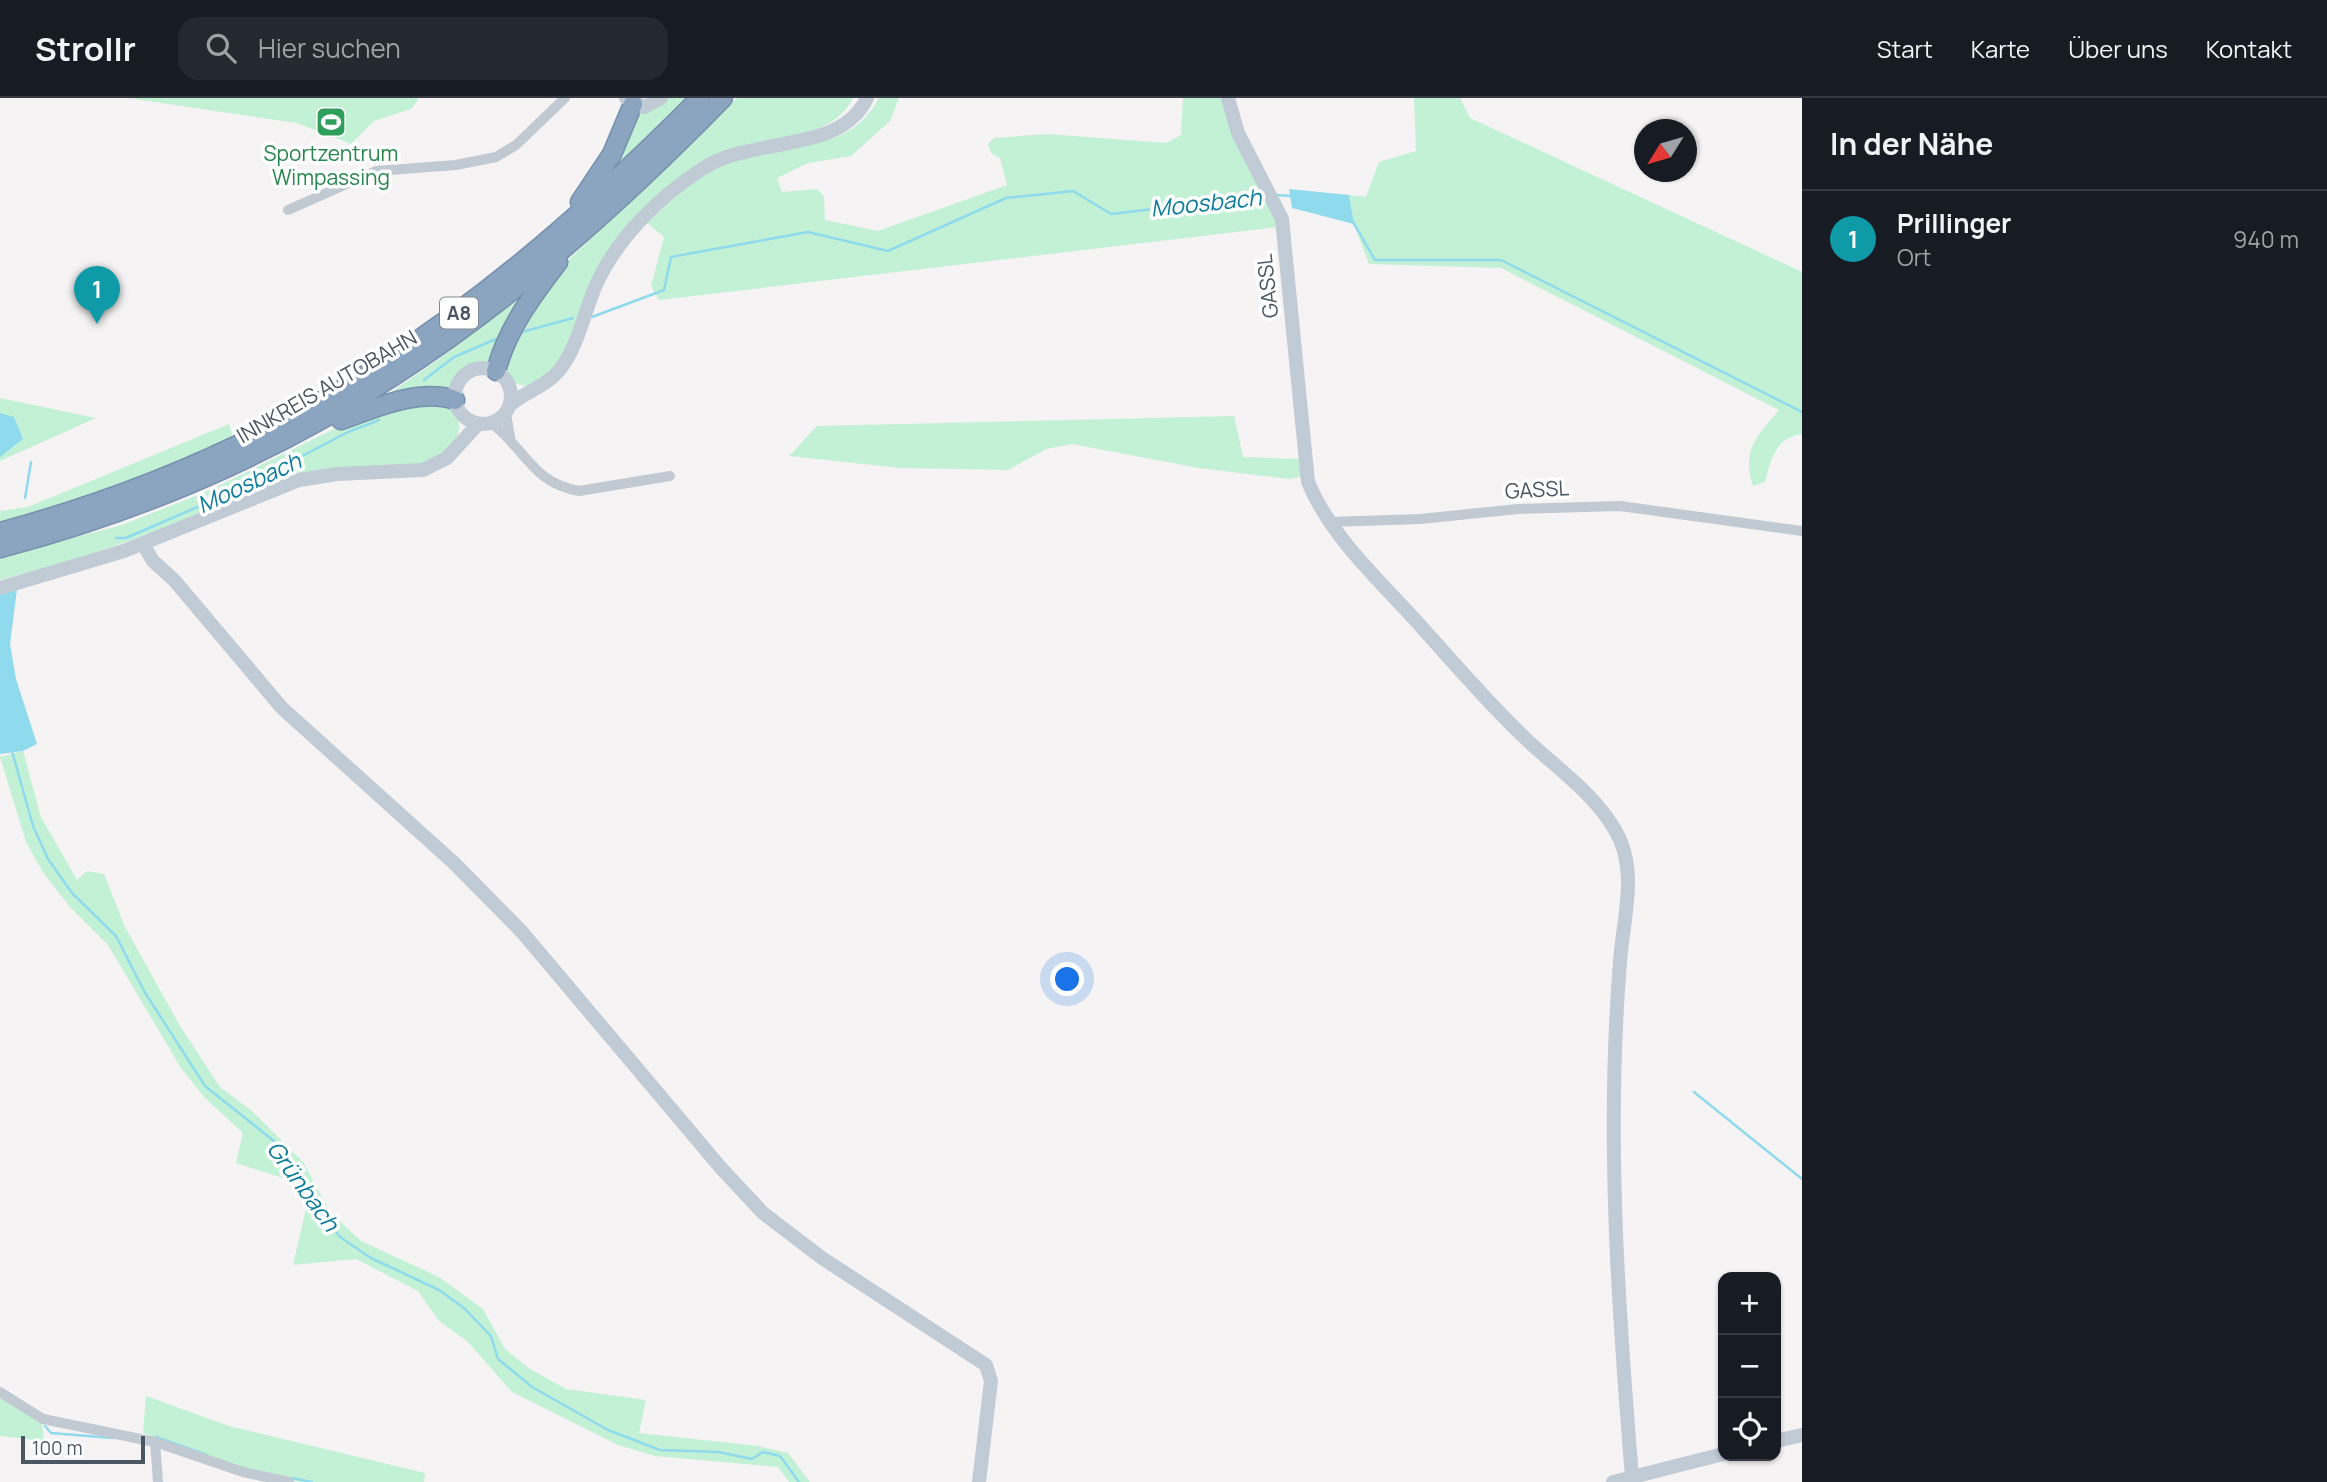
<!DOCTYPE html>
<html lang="de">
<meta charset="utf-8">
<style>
body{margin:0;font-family:Manrope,sans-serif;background:#242831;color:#f1f3f6}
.controls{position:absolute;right:21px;bottom:21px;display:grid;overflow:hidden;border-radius:14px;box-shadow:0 2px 5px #0004}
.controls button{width:63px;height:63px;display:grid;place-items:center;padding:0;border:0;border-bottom:2px solid #363941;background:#171b24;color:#f1f3f6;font:35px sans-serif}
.compass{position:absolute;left:1634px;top:21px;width:63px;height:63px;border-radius:50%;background:#171b24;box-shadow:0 2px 5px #0004;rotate:233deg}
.scale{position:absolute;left:21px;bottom:18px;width:124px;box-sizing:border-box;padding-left:7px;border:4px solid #4a5661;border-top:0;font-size:19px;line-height:24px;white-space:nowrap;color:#4a5661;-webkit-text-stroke:5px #fff;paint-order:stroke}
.you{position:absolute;left:1068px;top:882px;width:24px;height:24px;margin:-18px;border:5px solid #fff;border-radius:50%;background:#1a73e8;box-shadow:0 0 0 10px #1a73e833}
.badge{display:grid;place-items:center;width:46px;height:46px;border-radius:50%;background:#1a73e8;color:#fff;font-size:23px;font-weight:700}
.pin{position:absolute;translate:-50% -58px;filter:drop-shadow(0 2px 4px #0008)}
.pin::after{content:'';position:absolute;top:37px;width:24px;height:21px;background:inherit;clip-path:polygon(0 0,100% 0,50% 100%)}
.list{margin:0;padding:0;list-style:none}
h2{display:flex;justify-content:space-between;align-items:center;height:91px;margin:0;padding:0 28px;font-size:30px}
h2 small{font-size:23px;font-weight:400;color:#9ea1a6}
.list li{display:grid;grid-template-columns:46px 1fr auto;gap:21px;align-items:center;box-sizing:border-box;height:98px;padding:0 28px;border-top:2px solid #363941}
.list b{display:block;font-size:26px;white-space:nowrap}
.list p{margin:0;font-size:23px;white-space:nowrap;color:#9ea1a6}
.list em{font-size:23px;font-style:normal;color:#9ea1a6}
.icon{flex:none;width:38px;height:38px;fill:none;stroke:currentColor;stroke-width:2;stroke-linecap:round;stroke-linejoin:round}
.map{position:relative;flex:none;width:1802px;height:1384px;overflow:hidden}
header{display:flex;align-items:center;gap:42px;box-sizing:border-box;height:98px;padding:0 35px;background:#171b24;border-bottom:2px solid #363941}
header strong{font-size:33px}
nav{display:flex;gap:38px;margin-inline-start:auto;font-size:24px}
.search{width:490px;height:63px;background:#242831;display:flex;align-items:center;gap:18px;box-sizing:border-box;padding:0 24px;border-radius:21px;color:#9ea1a6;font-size:26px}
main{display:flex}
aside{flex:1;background:#171b24}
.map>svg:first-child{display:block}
.green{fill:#c3f1d5}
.water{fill:#90daee}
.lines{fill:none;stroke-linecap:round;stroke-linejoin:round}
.stream{stroke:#90daee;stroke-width:2.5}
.highway-casing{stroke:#7690ad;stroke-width:21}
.street{stroke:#c1cad2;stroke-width:10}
.secondary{stroke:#c1cbd6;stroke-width:14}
.highway{stroke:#8ba5c1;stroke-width:18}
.labels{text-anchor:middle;stroke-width:7;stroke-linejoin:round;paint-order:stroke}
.shield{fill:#fff;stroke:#808990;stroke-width:2}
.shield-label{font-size:19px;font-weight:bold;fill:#4a5661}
.leisure-label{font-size:21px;fill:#27864d;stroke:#fff}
.street-label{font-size:21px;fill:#4a5661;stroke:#fff}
.water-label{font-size:23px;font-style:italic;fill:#0c7c9b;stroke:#fff}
</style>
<header>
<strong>Strollr</strong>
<div class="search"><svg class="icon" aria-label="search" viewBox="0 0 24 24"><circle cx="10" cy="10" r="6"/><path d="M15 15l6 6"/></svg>Hier suchen</div>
<nav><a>Start</a><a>Karte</a><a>Über uns</a><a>Kontakt</a></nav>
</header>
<main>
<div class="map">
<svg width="1802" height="1384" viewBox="0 0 1802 1384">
<rect width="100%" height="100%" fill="#f5f3f3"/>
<!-- green -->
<path class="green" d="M128 0H419L411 11 374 23 351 46 297 25Z
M666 0H686L609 75 637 12Z
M737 0H853C830 48 756 35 714 58 699 66 650 104 639 117 615 146 564 298 521 287 509 283 506 275 503 264L555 175Z
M879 0H899L890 23 851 58 808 65 777 80 782 94 817 91 824 98 825 122 878 133 1007 87 1000 60 991 55 988 46 994 40 1047 36 1166 45 1181 37 1183 0H1224L1279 129 659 202 651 188 664 139 647 125C674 101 698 74 733 61 786 41 847 60 879 0Z
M1414 0H1460L1470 20 1802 174V336C1775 340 1771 361 1765 384L1753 388C1741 352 1758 337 1779 312L1501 170 1369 166 1354 126 1349 97 1366 99 1379 64 1416 53Z
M533 187 493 267C473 265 461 270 452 289 429 289 407 296 384 299L435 264Z
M0 300 96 320 0 363Z
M438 301 450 304C466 327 461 345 436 360 404 380 363 364 327 371 297 376 248 400 217 412 145 438 74 463 0 482V459L122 427 208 393 334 331 386 310 425 308Z
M1234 318 1243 359 1301 361 1304 378 1289 381 1199 370 1072 346 1046 351 1008 372 900 370 789 358 817 328Z
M229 326 233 341C158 374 81 405 0 424V413L28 409Z
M23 653 41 719 77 782 87 773 104 776 125 829 180 928 220 989 252 1013 303 1064 330 1114 361 1143 439 1179 483 1211 505 1251 530 1271 566 1291 646 1302 639 1335 758 1348 788 1355 810 1384H789L778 1369 655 1358 618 1347 512 1294 468 1244 439 1223 418 1193 356 1161 293 1167 308 1102 286 1081 236 1065 243 1035 204 999 181 970 108 847 71 810 44 776 26 744 0 659Z
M146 1298 229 1328 425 1375 424 1384H300L243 1373 143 1335Z
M0 1299 42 1324 44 1343 0 1338Z"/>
<!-- water -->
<path class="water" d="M1289 91 1349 97 1354 126 1292 110Z
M0 315 14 319 23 341 0 359Z
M17 491 10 546 16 581 37 646 23 653 0 656V496Z"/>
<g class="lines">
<!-- stream -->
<path class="stream" d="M1275 97 1293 98
M1353 124 1375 162H1501L1802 314
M592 219 664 192 671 159 808 134 888 153 1006 100 1073 93 1111 116 1265 98
M522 234 573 220
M424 282 454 259 496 241
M25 400 31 364
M116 440H126L241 390 348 334 379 322
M12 653 33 728 48 761 72 795 116 838 144 893 205 988 274 1043 296 1069 315 1108 340 1139 371 1160 439 1192 464 1210 491 1238 498 1261 532 1289 608 1332 660 1352 718 1354 752 1361 763 1354 780 1358 799 1384
M1694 994 1802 1081
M45 1328 51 1335 113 1340
M156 1339 207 1357
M291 1380 312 1384"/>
<!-- highway casing -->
<g class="highway-casing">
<path id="highway" d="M580 104 612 56 633 6
M496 273C507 231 532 198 558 164
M341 322C375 310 419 290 455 302
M0 434C292 356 490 212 700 0
M0 450C300 372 509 219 723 0"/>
</g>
<!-- street -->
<path class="street" d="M288 112 376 73 456 67 496 59 516 47 565 0
M506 315 510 339
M491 325C526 351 532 385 579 393L670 378
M1329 424 1420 421 1518 411 1620 408 1802 433
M0 1294 43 1321 155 1344 243 1374 289 1384
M155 1344 158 1384"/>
<!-- secondary -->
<path class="secondary" d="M626 0 644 9 661 0
M1228 0 1238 35 1282 121 1308 384C1331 439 1378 481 1418 525 1453 564 1487 604 1525 640 1554 668 1595 696 1615 732 1639 772 1623 820 1620 864 1606 1035 1618 1208 1632 1379
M455 298a28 28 0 1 1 56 0a28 28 0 1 1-56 0Z
M510 307C526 293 548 288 561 270 579 246 584 214 596 187 617 140 659 99 702 71 754 37 840 57 867 0
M143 446 153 463 174 482 282 610 454 765 522 834 721 1070 763 1115 822 1160 986 1267 991 1283 979 1384
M0 490 124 453 299 382 337 376 423 372 447 360 478 326
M1776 1343 1802 1337
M1613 1384 1723 1356"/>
<!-- highway -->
<use href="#highway" class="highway"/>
</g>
<!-- icons -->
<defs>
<g id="stadium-square" transform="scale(1.575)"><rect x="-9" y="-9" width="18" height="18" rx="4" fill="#2e9e5b" stroke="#fff"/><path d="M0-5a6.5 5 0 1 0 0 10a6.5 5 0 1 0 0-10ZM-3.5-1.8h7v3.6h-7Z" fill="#fff"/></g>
</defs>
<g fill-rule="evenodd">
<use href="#stadium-square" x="331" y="24"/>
</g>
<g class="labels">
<!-- shield labels -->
<rect class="shield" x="440" y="199.5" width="38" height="31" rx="5"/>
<g class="shield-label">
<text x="459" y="222">A8</text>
</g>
<!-- leisure labels -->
<g class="leisure-label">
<text x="331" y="63">Sportzentrum<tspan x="331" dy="24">Wimpassing</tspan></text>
</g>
<!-- street labels -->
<g class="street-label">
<text transform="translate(1268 188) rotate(-96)" y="7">GASSL</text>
<text transform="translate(327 289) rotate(-30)" y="7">INNKREIS AUTOBAHN</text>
<text transform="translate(1537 392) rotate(-3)" y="7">GASSL</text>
</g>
<!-- water labels -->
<g class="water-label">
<text transform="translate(1206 105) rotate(-6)" y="8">Moosbach</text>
<text transform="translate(249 385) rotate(-25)" y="8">Moosbach</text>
<text transform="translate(303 1088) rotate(54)" y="8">Grünbach</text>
</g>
</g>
</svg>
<div class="controls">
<button>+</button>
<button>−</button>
<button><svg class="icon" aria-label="locate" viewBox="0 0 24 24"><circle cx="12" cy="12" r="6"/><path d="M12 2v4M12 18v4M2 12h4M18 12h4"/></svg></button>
</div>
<svg class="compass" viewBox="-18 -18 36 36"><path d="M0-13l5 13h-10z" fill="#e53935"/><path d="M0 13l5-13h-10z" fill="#9ea1a6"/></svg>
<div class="scale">100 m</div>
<div class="you"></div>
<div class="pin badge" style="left:97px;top:226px;background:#0f9aa8">1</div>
</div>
<aside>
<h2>In der Nähe<small></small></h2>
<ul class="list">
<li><span class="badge" style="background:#0f9aa8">1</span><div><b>Prillinger</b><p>Ort</p></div><em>940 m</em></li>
</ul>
</aside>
</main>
